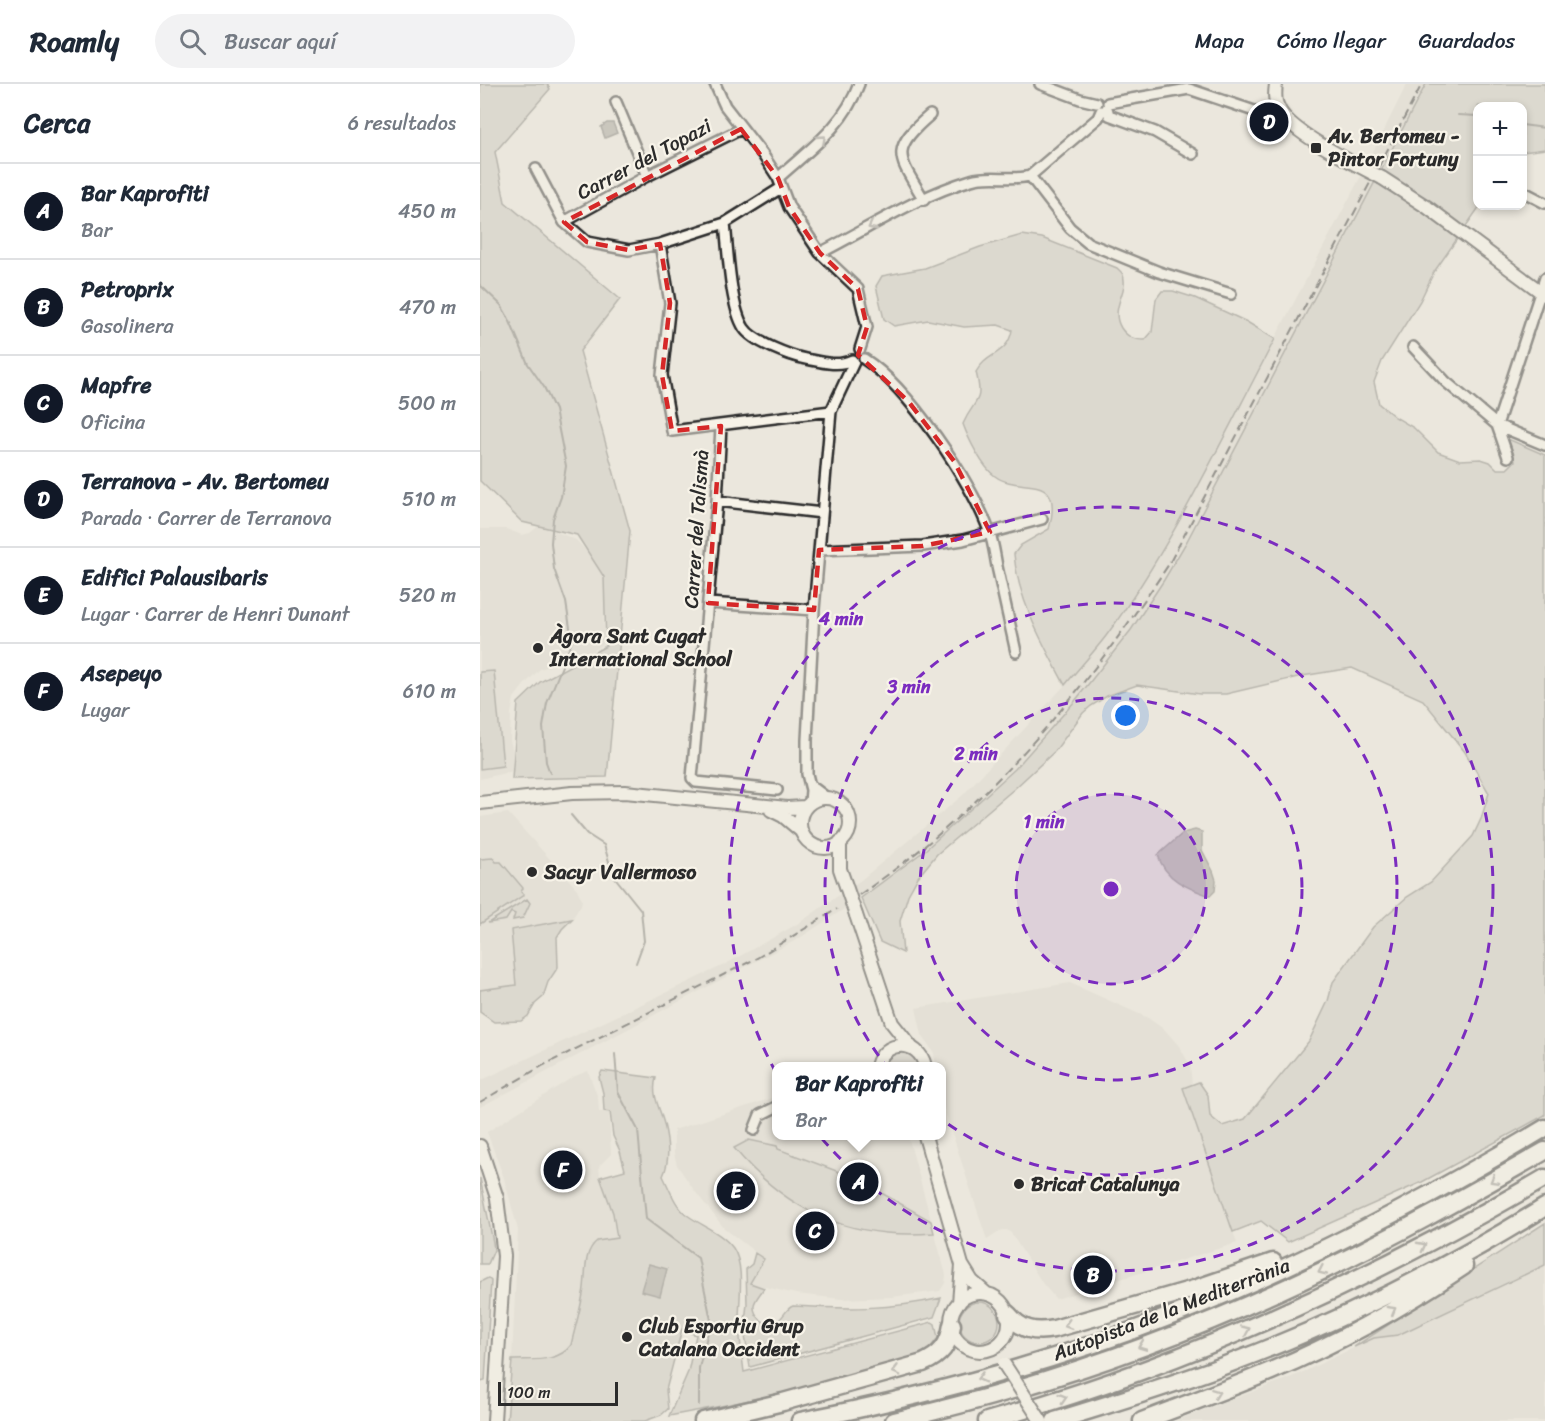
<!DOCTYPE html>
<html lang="es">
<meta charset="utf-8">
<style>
body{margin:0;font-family:Sriracha,sans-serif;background:#f2f2f3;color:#1f2937}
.controls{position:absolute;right:18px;top:18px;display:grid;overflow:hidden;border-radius:12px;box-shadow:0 3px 9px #0003}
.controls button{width:54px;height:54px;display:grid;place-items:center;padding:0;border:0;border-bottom:2px solid #e0e1e3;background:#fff;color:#1f2937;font:30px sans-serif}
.scale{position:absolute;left:18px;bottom:15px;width:120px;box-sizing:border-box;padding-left:6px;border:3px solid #2b2b2b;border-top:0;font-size:16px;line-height:21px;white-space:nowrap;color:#2b2b2b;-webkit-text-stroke:4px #f7f3e8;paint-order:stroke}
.you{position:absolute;left:646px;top:632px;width:21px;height:21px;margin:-15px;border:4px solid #fff;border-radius:50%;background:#1a73e8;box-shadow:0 0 0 9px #1a73e833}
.badge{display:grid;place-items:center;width:39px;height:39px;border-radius:50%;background:#111827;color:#fff;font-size:20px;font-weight:700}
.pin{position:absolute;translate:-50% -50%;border:3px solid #fff;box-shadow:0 2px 6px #0006}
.popup{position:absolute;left:292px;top:978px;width:174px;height:78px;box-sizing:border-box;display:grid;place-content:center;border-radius:12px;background:#fff;filter:drop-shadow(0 2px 4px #0005);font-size:20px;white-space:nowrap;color:#747a83}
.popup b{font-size:22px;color:#1f2937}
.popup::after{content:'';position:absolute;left:50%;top:100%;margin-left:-12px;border:12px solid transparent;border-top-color:#fff}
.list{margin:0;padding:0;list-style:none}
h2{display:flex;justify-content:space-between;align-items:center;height:78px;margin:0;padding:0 24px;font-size:26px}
h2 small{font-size:20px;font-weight:400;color:#747a83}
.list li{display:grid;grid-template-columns:39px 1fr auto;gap:18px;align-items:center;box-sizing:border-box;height:96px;padding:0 24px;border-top:2px solid #e0e1e3}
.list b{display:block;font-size:22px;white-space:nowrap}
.list p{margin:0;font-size:20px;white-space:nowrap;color:#747a83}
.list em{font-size:20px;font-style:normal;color:#747a83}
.icon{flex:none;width:33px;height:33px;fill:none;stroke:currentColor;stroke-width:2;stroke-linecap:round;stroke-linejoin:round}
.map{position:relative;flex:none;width:1065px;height:1337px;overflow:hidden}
header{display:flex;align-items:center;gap:36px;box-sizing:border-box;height:84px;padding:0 30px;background:#fff;border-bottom:2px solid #e0e1e3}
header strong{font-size:28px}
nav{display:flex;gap:33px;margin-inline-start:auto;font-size:21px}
.search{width:420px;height:54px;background:#f2f2f3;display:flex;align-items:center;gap:15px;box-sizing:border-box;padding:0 21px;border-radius:33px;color:#747a83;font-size:22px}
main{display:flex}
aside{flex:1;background:#fff}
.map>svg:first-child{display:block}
.built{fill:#dbd7ce}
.green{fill:#cbc8bf;stroke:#7b7a75;stroke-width:1.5}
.water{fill:#a29f98;stroke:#72716c;stroke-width:1.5}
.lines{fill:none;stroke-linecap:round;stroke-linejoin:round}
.stream{stroke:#72716c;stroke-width:2}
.street-casing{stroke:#2b2b2b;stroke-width:14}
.secondary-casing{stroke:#2b2b2b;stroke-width:16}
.highway-casing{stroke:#2b2b2b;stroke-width:21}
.street{stroke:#f7f3e8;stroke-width:9}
.secondary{stroke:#f7f3e8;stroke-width:12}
.highway{stroke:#f7f3e8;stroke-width:16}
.rail{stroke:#2b2b2b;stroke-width:2;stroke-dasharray:9 4.5;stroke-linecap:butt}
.secondary-bridge-casing{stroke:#2b2b2b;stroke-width:16;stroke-linecap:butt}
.secondary-bridge{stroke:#f7f3e8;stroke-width:12}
.oneway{stroke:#918f8a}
.marked{fill:none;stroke:#d62828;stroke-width:4.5;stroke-dasharray:12 8;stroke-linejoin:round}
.ring{fill:none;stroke:#7b2cbf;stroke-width:3;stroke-dasharray:10 8}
.poi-dot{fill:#2b2b2b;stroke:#f7f3e8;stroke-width:2}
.labels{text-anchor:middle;stroke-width:4.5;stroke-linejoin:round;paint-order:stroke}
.poi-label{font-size:20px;font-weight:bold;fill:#2b2b2b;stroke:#f7f3e8;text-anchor:start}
.street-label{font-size:20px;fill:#2b2b2b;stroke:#f7f3e8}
.centre{fill:#7b2cbf;stroke:#f7f3e8;stroke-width:3}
.ring-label{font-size:18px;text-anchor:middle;font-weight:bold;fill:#7b2cbf;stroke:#f7f3e8;stroke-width:4.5;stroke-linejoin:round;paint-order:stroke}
</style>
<header>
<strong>Roamly</strong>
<div class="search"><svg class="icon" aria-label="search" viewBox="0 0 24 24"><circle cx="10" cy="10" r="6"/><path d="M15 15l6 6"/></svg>Buscar aquí</div>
<nav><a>Mapa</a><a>Cómo llegar</a><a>Guardados</a></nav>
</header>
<main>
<aside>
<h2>Cerca<small>6 resultados</small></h2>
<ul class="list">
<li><span class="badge">A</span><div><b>Bar Kaprofiti</b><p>Bar</p></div><em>450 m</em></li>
<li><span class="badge">B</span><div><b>Petroprix</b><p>Gasolinera</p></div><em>470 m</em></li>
<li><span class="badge">C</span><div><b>Mapfre</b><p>Oficina</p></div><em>500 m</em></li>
<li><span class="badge">D</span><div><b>Terranova - Av. Bertomeu</b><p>Parada · Carrer de Terranova</p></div><em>510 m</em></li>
<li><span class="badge">E</span><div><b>Edifici Palausibaris</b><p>Lugar · Carrer de Henri Dunant</p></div><em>520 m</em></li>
<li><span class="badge">F</span><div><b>Asepeyo</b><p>Lugar</p></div><em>610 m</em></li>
</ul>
</aside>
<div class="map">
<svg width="1065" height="1337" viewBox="0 0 1065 1337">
<rect width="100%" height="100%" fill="#ebe7dd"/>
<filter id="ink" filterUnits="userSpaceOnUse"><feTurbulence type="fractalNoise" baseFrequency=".0167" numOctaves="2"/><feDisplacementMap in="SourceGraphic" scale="12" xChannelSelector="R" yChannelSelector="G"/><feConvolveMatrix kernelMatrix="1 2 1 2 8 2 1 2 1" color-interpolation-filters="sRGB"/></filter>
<g filter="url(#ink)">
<!-- built -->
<path class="built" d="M927 0H946L707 457 684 496 651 546 595 617 535 684 444 767 381 814 318 855 0 1023V997L244 881 319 839 381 796 483 711 585 601 625 552 668 489 719 398 881 92Z
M60 441 96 456 113 474 133 505 134 534 123 533 125 559 108 570 60 585 44 601 34 614 31 629 30 657 35 674 32 677 33 687 0 695V445H26L42 451 50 449Z
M28 729 97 805 102 816 101 821 92 835 81 838 36 901 0 906V733Z
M590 899 668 934 685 946 699 962 710 981 712 1001 703 1005 757 1159 576 1215 563 1200 531 1149 527 1146H522L507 1156 462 1018 461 982H456L454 969 442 951 436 924Z
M108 987 118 1014 119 1028H129L131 1070 119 1082 120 1093 133 1129 137 1154 105 1184 104 1207 91 1261 86 1268 77 1273 32 1276 38 1146 24 1094 7 1048 93 993Z
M296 1013V1052H428L466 1191 465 1199 460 1207 411 1213 362 1215 316 1210 269 1199 284 1175 244 1144 214 1106 197 1081 194 1069V1046Z
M1065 1181V1337H695L817 1291 894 1254 918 1251Z"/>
<!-- green -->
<path class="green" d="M0 0H67L70 5 15 68 25 118 140 215 100 267 150 447 127 693 32 695 38 619 60 598 126 562 124 493 97 451 42 438 0 397Z
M946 0H1065V65L1043 68 1042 22H998V122H1000L954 188 940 217 902 277 894 298 899 320 915 333 934 344 958 368 980 376 1001 375 1010 378 1017 385H1027L1035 377 1028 355 1065 371V1031L942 1098 808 1158 781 1137 753 1148 703 1004 719 998 728 1011 730 1032 742 1042 765 1035 829 957 848 917 853 898 893 843 927 813 951 798 993 752 1001 735 1009 709 985 668 943 616 872 584 822 592 746 610H720L657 601 627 612 611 622 603 629 575 667 534 705 457 770 438 793 428 811 420 837 423 869 400 858 381 814 444 767 535 685 595 617 651 546 684 496 707 457Z
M542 151 562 154 637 184C639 186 642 188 643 191 649 208 629 224 641 244 647 253 654 256 665 256L672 248 676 215 682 207H693L715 214 767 238 795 255C742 355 693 461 626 552 613 569 598 585 585 601 563 560 538 517 534 470L541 461 569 445C585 384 540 411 515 392 502 383 488 354 483 340 495 313 504 321 496 288 507 268 528 271 532 246L518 241 484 243 448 236 414 242 404 235 396 202 402 192 445 184 500 163Z
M14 587 23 682 0 685V588Z
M13 774 16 778H21L43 804 41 808 44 811 0 840V775Z
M47 815 50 819 43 834 33 836 35 830 31 828 26 836 8 839Z
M92 835 82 845 77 853 78 883 68 898 63 913 55 920 48 932 41 937 14 938 0 928V906L36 901 31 846Z
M418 967C430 967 436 972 441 982H404L407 974Z
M122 987 176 994C171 1011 180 1024 184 1040 188 1056 190 1077 183 1092 190 1106 195 1122 207 1131 222 1142 242 1149 253 1164 266 1183 258 1220 259 1242 260 1257 262 1273 264 1288L452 1238 455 1240 458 1254C455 1257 452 1262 449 1265 436 1274 415 1277 401 1282 331 1304 261 1319 189 1332L208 1288 216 1251 202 1245 186 1306 188 1325 181 1331 165 1337H27L32 1276C53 1275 78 1279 91 1261 95 1244 100 1227 103 1210 107 1192 102 1169 117 1157L137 1154 133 1129 120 1093 145 1086 140 1067 133 1052 130 1028 124 1027 123 1009 119 993Z
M269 1056 297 1062 298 1065 375 1094 451 1137 454 1149C370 1156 307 1128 254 1064Z
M0 1094 13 1158 14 1166 8 1180H0Z
M1065 1139V1181L918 1251 894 1254 874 1263Z
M275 1169 284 1175 270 1199 284 1204C281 1209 275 1215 274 1221 273 1232 286 1244 296 1238 304 1234 305 1225 313 1222 365 1225 410 1226 461 1214L454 1233 270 1283 264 1245 267 1220 266 1185 272 1180Z
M8 1194 11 1197 5 1297 0 1298V1198Z
M479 1238a20 20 0 1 1 40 0a20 20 0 1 1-40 0Z"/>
<!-- water -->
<path class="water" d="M127 39H133L137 49 125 54 121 43Z
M715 746 722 748V766L733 787 736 796 735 807 730 812C708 804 685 796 678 771L703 749Z
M169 1180 187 1185 180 1212 161 1207Z"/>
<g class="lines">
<!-- stream -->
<path class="stream" d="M978 31 998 32
M1042 41 1065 44
M0 201 21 221 29 235 48 280 64 303 75 326 86 382 81 413 73 435 71 459 74 485 86 518 92 557 67 619 63 643 66 678 70 689
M91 731 107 750 124 761 133 791 161 826 164 857 156 879
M135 970 138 1008 158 1046 166 1135 218 1174 231 1236 219 1284V1321"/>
<!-- street casing -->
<g class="street-casing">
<path id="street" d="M235 0 245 22 283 71 298 94 309 123 340 169 378 205 387 243 380 265
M560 0 600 15 617 19
M136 18 167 92
M628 19 709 5 795 34 803 33
M627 24 629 31 675 48 713 70
M56 85 84 138 107 158 149 166 180 160 245 139 301 104
M550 92 590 144 608 159 679 188 751 210
M298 94C330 65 364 42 379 0
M1042 107 1065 119
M444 116C419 73 408 67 450 31
M84 138 167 92 261 45
M245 139C248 166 250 222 264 244 273 258 311 272 326 275 341 278 358 283 372 276
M180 160 190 219 182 291 192 347 351 327
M340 169C389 144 438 112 491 96 509 90 531 97 550 92L618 34 621 27
M933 263 966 298 1017 341 1065 361
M384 275C428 303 492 398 509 447 514 460 515 474 518 487 524 514 530 541 536 568
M241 342 237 417 212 694 216 698 297 706
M1028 373 1017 341 1065 194
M237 417 342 429
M339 466 443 462 483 456 562 435
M228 519 334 526
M330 701 347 714
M330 718 331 706 327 690V656L334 526 351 327 374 278
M274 1046 280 1031 296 1023"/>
</g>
<!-- secondary casing -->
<g class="secondary-casing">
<path id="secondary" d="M796 0C795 8 794 16 798 23 806 44 856 70 877 81
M902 94 947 123 1065 211
M320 739a25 25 0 1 1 50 0a25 25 0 1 1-50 0Z
M0 719 92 709 145 708 307 724 325 723
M291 726 303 732 321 747
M360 758V785L366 802
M376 831 412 939 432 964
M397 982C404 955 439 955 445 982
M445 1052 482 1181 492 1197 507 1210
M0 1062 17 1114 24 1172 14 1337
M471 1238a29 29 0 1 1 58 0a29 29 0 1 1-58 0Z
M479 1219 482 1181"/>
</g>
<!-- highway casing -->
<g class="highway-casing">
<path id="highway" d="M528 1230C541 1246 555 1249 574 1245L714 1205 793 1178
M223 1337 303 1318 443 1279C461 1271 469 1261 472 1241
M320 1337C448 1312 574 1278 696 1230 824 1180 947 1115 1065 1044
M414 1337C553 1305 691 1258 821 1197 905 1158 985 1113 1065 1067
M507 1337C704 1282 889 1197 1065 1094
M575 1337C636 1318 697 1300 756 1277 864 1236 967 1184 1065 1123
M662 1337C705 1321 748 1305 791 1287 858 1259 923 1223 984 1182"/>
</g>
<!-- street -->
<use href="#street" class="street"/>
<!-- secondary -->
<use href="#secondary" class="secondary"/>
<!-- highway -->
<use href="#highway" class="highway"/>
<!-- rail -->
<path class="rail" d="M898 84 942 0
M379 811C509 723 603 609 689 480L891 97
M0 1018 64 981 277 874 357 825"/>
<!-- secondary-bridge casing -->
<g class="secondary-bridge-casing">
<path id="secondary-bridge" d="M877 81 902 94
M366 802 376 831
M524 1280 561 1337"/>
</g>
<!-- secondary-bridge -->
<use href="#secondary-bridge" class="secondary-bridge"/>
</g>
<!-- one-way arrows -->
<defs><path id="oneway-chevron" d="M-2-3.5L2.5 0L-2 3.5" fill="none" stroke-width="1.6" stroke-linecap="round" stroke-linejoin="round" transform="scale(1.5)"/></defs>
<g class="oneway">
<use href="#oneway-chevron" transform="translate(342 55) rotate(-41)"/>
<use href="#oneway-chevron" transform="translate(392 142) rotate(152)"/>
<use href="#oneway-chevron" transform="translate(1014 1096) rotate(150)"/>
<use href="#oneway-chevron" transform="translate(942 1162) rotate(-28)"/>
<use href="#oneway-chevron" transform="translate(842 1187) rotate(155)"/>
<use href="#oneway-chevron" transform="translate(912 1226) rotate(-30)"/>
<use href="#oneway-chevron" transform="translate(588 1241) rotate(164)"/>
<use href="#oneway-chevron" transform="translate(766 1246) rotate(-23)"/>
<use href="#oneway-chevron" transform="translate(662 1262) rotate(159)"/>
<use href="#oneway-chevron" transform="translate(416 1287) rotate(165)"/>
<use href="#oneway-chevron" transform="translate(501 1294) rotate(165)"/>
<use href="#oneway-chevron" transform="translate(736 1309) rotate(-21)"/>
<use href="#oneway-chevron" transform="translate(583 1314) rotate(-18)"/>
</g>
</g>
<!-- marked area -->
<path d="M0 0H1065V1337H0ZM261 45 298 94 309 123 340 169 378 205 387 243 378 271 428 317 474 377 510 448 443 462 339 466 334 526 228 519 241 342 192 347 182 291 190 219 180 160 149 166 107 158 84 138Z" fill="#ebe7dd" fill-opacity=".55" fill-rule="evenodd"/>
<path class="marked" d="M261 45 298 94 309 123 340 169 378 205 387 243 378 271 428 317 474 377 510 448 443 462 339 466 334 526 228 519 241 342 192 347 182 291 190 219 180 160 149 166 107 158 84 138Z"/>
<!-- distance rings -->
<circle cx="631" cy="805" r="95" fill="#7b2cbf" fill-opacity=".12"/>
<g class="ring">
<circle cx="631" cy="805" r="95"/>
<circle cx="631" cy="805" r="191"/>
<circle cx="631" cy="805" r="286"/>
<circle cx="631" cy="805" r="382"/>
</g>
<!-- markers -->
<g class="poi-dot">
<rect x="830" y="58" width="12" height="12" rx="3"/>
<circle cx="58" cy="564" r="6"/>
<circle cx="52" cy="788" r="6"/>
<circle cx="539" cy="1100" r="6"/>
<circle cx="147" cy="1253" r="6"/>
</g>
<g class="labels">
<!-- poi labels -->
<g class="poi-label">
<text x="848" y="59">Av. Bertomeu -<tspan x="848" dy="23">Pintor Fortuny</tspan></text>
<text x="70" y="559">Àgora Sant Cugat<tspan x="70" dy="23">International School</tspan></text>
<text x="64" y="795">Sacyr Vallermoso</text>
<text x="551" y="1107">Bricat Catalunya</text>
<text x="159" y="1249">Club Esportiu Grup<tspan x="159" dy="23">Catalana Occident</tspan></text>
</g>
<!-- street labels -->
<g class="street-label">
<text transform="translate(164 75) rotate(-28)" y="7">Carrer del Topazi</text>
<text transform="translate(216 445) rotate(-86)" y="7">Carrer del Talismà</text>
<text transform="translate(691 1225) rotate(-21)" y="7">Autopista de la Mediterrània</text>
</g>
</g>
<circle cx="631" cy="805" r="9" class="centre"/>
<g class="ring-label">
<text x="361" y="541">4 min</text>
<text x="429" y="609">3 min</text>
<text x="496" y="676">2 min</text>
<text x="564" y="744">1 min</text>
</g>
</svg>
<div class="controls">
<button>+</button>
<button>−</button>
</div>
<div class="scale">100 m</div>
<div class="you"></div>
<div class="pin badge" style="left:379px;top:1098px">A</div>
<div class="popup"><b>Bar Kaprofiti</b>Bar</div>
<div class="pin badge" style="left:613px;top:1191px">B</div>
<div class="pin badge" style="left:335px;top:1147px">C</div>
<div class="pin badge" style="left:789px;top:38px">D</div>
<div class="pin badge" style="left:256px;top:1107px">E</div>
<div class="pin badge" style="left:83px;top:1086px">F</div>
</div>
</main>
